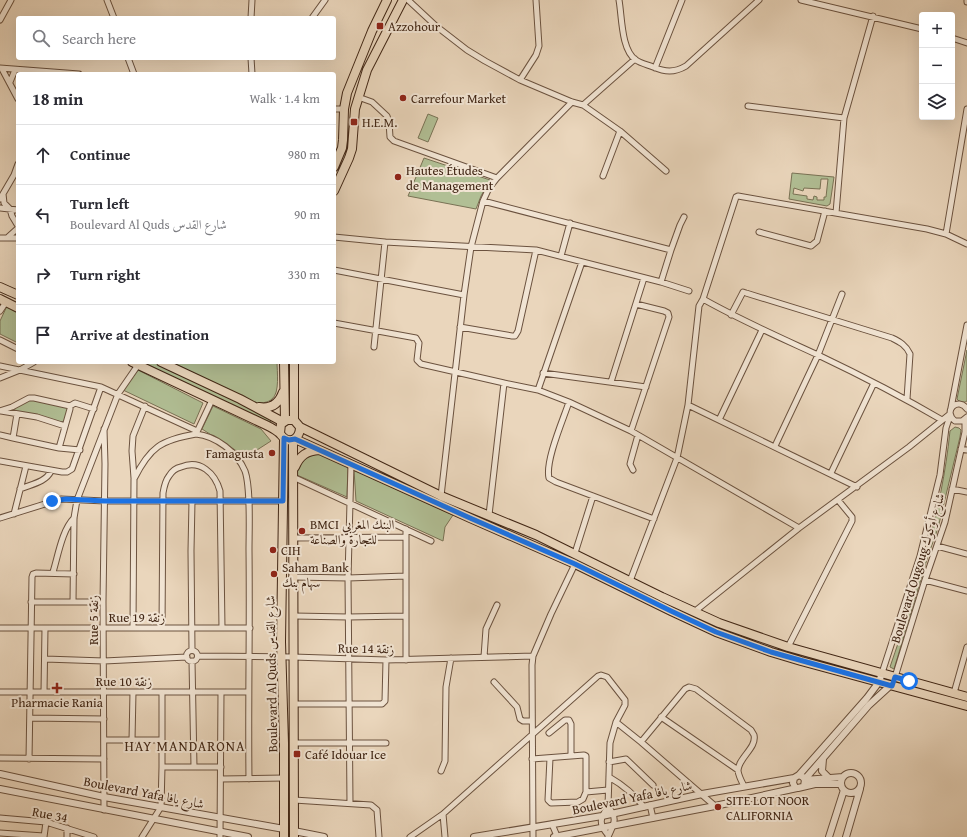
<!DOCTYPE html>
<meta charset="utf-8">
<style>
body{margin:0;font-family:"Gentium Book Plus",Amiri,serif;background:#f7f7f7;color:#2b2b33}
.controls{position:absolute;right:12px;top:12px;display:grid;overflow:hidden;border-radius:4px;box-shadow:0 4px 16px #0002}
.controls button{width:36px;height:36px;display:grid;place-items:center;padding:0;border:0;border-bottom:1px solid #e1e1e2;background:#fff;color:#2b2b33;font:20px sans-serif}
.stop{position:absolute;width:12px;height:12px;margin:-9px;border:3px solid #1a73e8;border-radius:50%;background:#fff}
.stop.end{background:#1a73e8;border-color:#fff;box-shadow:0 1px 4px #0008}
.list{margin:0;padding:0;list-style:none}
h2{display:flex;justify-content:space-between;align-items:center;height:52px;margin:0;padding:0 16px;font-size:17px}
h2 small{font-size:13px;font-weight:400;color:#7c7c81}
.list li{display:grid;grid-template-columns:26px 1fr auto;gap:12px;align-items:center;box-sizing:border-box;height:60px;padding:0 16px;border-top:1px solid #e1e1e2}
.list b{display:block;font-size:15px;white-space:nowrap}
.list p{margin:0;font-size:13px;white-space:nowrap;color:#7c7c81}
.list em{font-size:13px;font-style:normal;color:#7c7c81}
.icon{flex:none;width:22px;height:22px;fill:none;stroke:currentColor;stroke-width:2;stroke-linecap:round;stroke-linejoin:round}
.map{position:relative;flex:none;width:967px;height:837px;overflow:hidden}
.search{position:absolute;background:#fff;box-shadow:0 4px 16px #0002;left:16px;top:16px;width:320px;height:44px;display:flex;align-items:center;gap:10px;box-sizing:border-box;padding:0 14px;border-radius:4px;color:#7c7c81;font-size:15px}
.panel{position:absolute;background:#fff;box-shadow:0 4px 16px #0002;left:16px;top:72px;width:320px;height:292px;border-radius:4px}
.map>svg:first-child{display:block}
.green{fill:#b1bf95;stroke:#797255;fill-rule:evenodd}
.lines{fill:none;stroke-linecap:round;stroke-linejoin:round}
.minor-casing{stroke:#6b523f;stroke-width:7}
.tertiary-casing{stroke:#6b523f;stroke-width:8}
.primary-casing{stroke:#412615;stroke-width:10}
.minor{stroke:#f1e4d3;stroke-width:5}
.tertiary{stroke:#f1e4d3;stroke-width:6}
.primary{stroke:#ead6bc;stroke-width:8}
.route{stroke:#1a73e8;stroke-width:5}
.poi-dot{fill:#8f2418;stroke:#f1e4d3;stroke-width:1.5}
.labels{text-anchor:middle;stroke-width:4;stroke-linejoin:round;paint-order:stroke}
.poi-label{font-size:13px;fill:#412615;stroke:#f1e4d3;text-anchor:start}
.street-label{font-size:13px;fill:#412615;stroke:#f1e4d3}
.neighbourhood-label{font-size:14px;letter-spacing:1px;fill:#412615;stroke:#f1e4d3}
</style>
<div class="map">
<svg width="967" height="837" viewBox="0 0 967 837">
<rect width="100%" height="100%" fill="#ead6bc"/>
<filter id="stains"><feTurbulence type="fractalNoise" baseFrequency=".005" numOctaves="4"/><feColorMatrix values="0 0 0 0 .2 0 0 0 0 .09 0 0 0 0 .02 0 0 0 .5 -.17"/></filter>
<radialGradient id="worn" r=".72"><stop offset=".6" stop-color="#630" stop-opacity="0"/><stop offset="1" stop-color="#630" stop-opacity=".3"/></radialGradient>
<!-- green -->
<path class="green" d="M428 114 438 118 428 142 418 138Z
M424 158 490 180 481 196 476 209 408 196Z
M792 173 834 177 830 204 827 206 789 199ZM821 179H828L826 197H824V200H817V197L814 196 813 200 807 199V196L793 194 794 188 803 191 804 188 820 189Z
M7 306 18 311V343L0 334V321Z
M967 350V401C964 403 959 402 957 399Z
M138 362H155L271 417 272 419 270 423Z
M166 362H277C277 371 280 393 272 399 268 403 260 403 254 404Z
M138 370 203 403 194 424 123 390Z
M29 399 66 406 68 410 65 421 61 422 12 412V409Z
M213 406 261 429 271 441 246 457 202 429Z
M955 427 959 428 961 430 960 437 938 528 928 556 894 669 890 667C916 591 942 512 950 431Z
M318 453 348 465 347 497 297 475 296 470 301 458Z
M354 470 453 515 445 527 443 541 356 501Z"/>
<g class="lines">
<!-- minor casing -->
<g class="minor-casing">
<path id="minor" d="M107 0 114 18
M408 0 436 26 467 50 485 61 520 80 572 102 583 105 620 131 666 171
M619 0C622 16 621 50 636 60 640 63 648 65 653 67 665 72 674 73 686 66L759 0
M801 0 922 29
M967 0V2
M251 18 252 0
M312 18 325 0
M0 20 11 0
M952 38 967 43
M128 58 134 74
M251 58 252 74
M0 68 79 74
M655 68 682 0
M2 69 18 99
M520 80 536 55 539 46 536 0
M10 82 15 70
M358 97 372 102 387 116 389 122 390 137 394 141 497 178
M583 105 635 59
M748 106 844 118
M334 109H344
M603 176 620 131
M3 194 4 203 10 209 12 216 18 226
M0 199 14 175 18 164
M483 201 671 250 680 225 684 217
M0 208 18 210
M836 213 844 118 873 16
M759 232 811 246 817 241 825 211
M946 234 967 109
M8 237 18 228
M334 237 385 242 536 250 661 282 689 291
M0 238H18
M561 256 570 223
M334 270 464 295
M661 282 671 250
M703 299C740 320 779 337 818 355 860 375 901 396 942 420
M0 311 6 302
M731 315 742 294 743 292 746 293 892 338C900 342 906 345 910 354L907 399
M334 323 416 338 419 343 417 360 421 364 504 383
M460 327 512 336H515L518 331 536 250
M0 340 18 349
M374 347 385 242
M0 366 101 387 197 431
M543 373 646 387
M0 378 20 370 34 362
M611 382 644 278
M538 390 582 262
M569 402C563 420 545 461 549 478L556 482 654 519
M688 405 699 306 703 299 736 197 738 196 927 229 946 234 967 244
M70 406 75 403 94 409
M951 408 967 325
M0 411 12 407 29 398H34L70 406V409L59 448
M1 411 37 417 65 426
M17 414 13 438 59 448 80 450
M967 417 962 421H955C942 411 958 396 967 409
M719 420 762 330
M631 431 669 317 668 313 664 311 636 304
M196 434C216 436 237 452 245 471 251 488 249 530 249 550 250 626 248 702 249 779
M0 435 13 438
M775 446 818 355 842 294
M961 449 967 450
M0 461 62 472H67L72 469 101 387
M633 470 630 464 631 460 638 435
M831 473 874 383
M293 477 431 541
M134 478 132 451 133 436 145 406
M20 489C32 484 46 482 51 471
M952 489 967 492
M441 496 464 295 471 247 483 201 489 188 497 178 572 102
M192 501 191 551 192 650
M14 514 26 466
M489 515 504 383 538 390 569 402 631 431 799 528
M0 518 61 499 105 501H283
M293 538 406 537
M937 546 967 554
M575 553 593 496
M53 572C58 556 62 530 74 518
M293 577 348 578 406 576
M925 580 967 591
M630 581 677 458 688 405 857 487
M31 602H103
M73 602 74 518 77 500 118 394 138 365
M694 612 799 528 909 447 950 414
M294 616 348 617 405 616
M0 628H250
M133 628 134 479C150 447 161 440 196 434L212 400
M162 628 163 493C164 487 165 481 169 476 172 471 176 468 181 467 200 459 215 473 220 491L222 628
M788 647 852 521V517L838 500
M186.5 656a5.5 5.5 0 1 1 11 0a5.5 5.5 0 1 1-11 0Z
M198 656 293 657 386 660 533 656
M484 657 486 629 497 605
M45 659 104 661 187 657
M406 660V529
M192 661 194 767
M882 673 920 556 940 475 946 428 950 416
M895 677 925 580 945 522 965 432V419
M494 682 517 707 520 719 523 721H532
M0 692H248
M44 692 45 628
M954 693 967 647
M294 704H382L385 701 386 660
M661 717 738 770
M30 718 104 719
M549 733 565 720H569L571 724V755
M104 740H162
M132 740 133 692
M641 742 685 689 689 687 696 689 751 730 754 735C757 748 738 758 738 771 739 777 742 782 744 786
M294 743H386
M0 758 104 759
M550 758 548 800 551 803 578 802 583 799 586 792
M29 759 32 577 33 574 36 573 74 574
M532 759 584 755 586 756V792L608 790
M609 762 626 759 653 785
M162 767H221
M441 771 445 761 446 687 451 658
M609 777C623 785 634 794 644 807
M221 779 284 778
M294 800 371 805 377 810 379 837
M350 803 348 578 351 464
M650 805 653 818
M608 807C619 819 613 825 608 837
M104 810 103 602 105 464 104 429
M0 818 46 822 94 837
M552 824 557 836
M0 833 44 836
M608 835C599 824 599 819 608 807L610 743 616 722 641 742 715 806
M44 837 46 822
M67 837V828
M142 837 161 807 162 767V692
M220 837 221 692
M410 837 443 814
M445 837 443 814 598 676 601 675 607 677 625 700V705L616 722
M533 837 532 665 533 656 551 614 575 564"/>
</g>
<!-- tertiary casing -->
<g class="tertiary-casing">
<path id="tertiary" d="M823 759 822 771 829 778
M841 783a10 10 0 1 1 20 0a10 10 0 1 1-20 0Z
M0 774 104 797 284 829
M799 775 867 698 879 682 882 673
M805 779 869 705 892 684
M805 780 843 777
M804 786 805 780 803 777 799 775 794 778 793 783 795 787 798 788 815 784H841
M0 789 248 837
M294 831 324 837
M474 837 602 816 702 794 794 778
M554 837 715 806 797 788
M829 837 844 790
M846 837 860 789"/>
</g>
<!-- primary casing -->
<g class="primary-casing">
<path id="primary" d="M334 167 342 148 343 140 344 109 347 93 372 31 387 0
M334 191 349 158 352 149 355 109 367 70 403 0
M0 287 18 295
M0 299 18 308
M132 362 266 425C270 427 274 429 278 432 281 434 282 437 285 439 294 443 300 436 300 427L294 420H287L281 424 280 433
M161 362 240 399 283 422
M284 362 285 421
M294 362V420
M259 407C271 409 279 404 283 392
M300 427 441 496 536 535 662 597 719 623 788 647 967 697
M295 439 470 518 575 564 671 611 716 632 771 652 801 661 967 706
M293 440 294 837
M295 467C300 455 307 451 319 450
M284 837V743L281 642 284 438"/>
</g>
<!-- minor -->
<use href="#minor" class="minor"/>
<!-- tertiary -->
<use href="#tertiary" class="tertiary"/>
<!-- primary -->
<use href="#primary" class="primary"/>
</g>
<g class="lines">
<!-- route -->
<path class="route" d="M52 501 66 499 105 501H283L284 438 289 440 295 439 470 518 575 564 671 611 716 632 771 652 892 686 895 677 909 681"/>
</g>
<!-- markers -->
<g class="poi-dot">
<rect x="376" y="22" width="8" height="8" rx="2"/>
<circle cx="403" cy="98" r="4"/>
<rect x="350" y="118" width="8" height="8" rx="2"/>
<circle cx="398" cy="177" r="4"/>
<circle cx="272" cy="453" r="4"/>
<circle cx="302" cy="531" r="4"/>
<circle cx="273" cy="550" r="4"/>
<circle cx="274" cy="574" r="4"/>
<path d="M55 682h4v4h4v4h-4v4h-4v-4h-4v-4h4z"/>
<rect x="293" y="750" width="8" height="8" rx="2"/>
<circle cx="718" cy="807" r="4"/>
</g>
<g class="labels">
<!-- poi labels -->
<g class="poi-label">
<text x="388" y="31">Azzohour</text>
<text x="411" y="103">Carrefour Market</text>
<text x="362" y="127">H.E.M.</text>
<text x="406" y="175">Hautes Études<tspan x="406" dy="15">de Management</tspan></text>
<text x="264" y="458" text-anchor="end">Famagusta</text>
<text x="310" y="529">BMCI البنك المغربي<tspan x="310" dy="15">للتجارة والصناعة</tspan></text>
<text x="281" y="555">CIH</text>
<text x="282" y="572">Saham Bank<tspan x="282" dy="15">سهام بنك</tspan></text>
<text x="57" y="707" text-anchor="middle">Pharmacie Rania</text>
<text x="305" y="759">Café Idouar Ice</text>
<text x="726" y="805">SITE LOT NOOR<tspan x="726" dy="15">CALIFORNIA</tspan></text>
</g>
<!-- street labels -->
<g class="street-label">
<text transform="translate(917 568) rotate(-73)" y="5">Boulevard Ougoug شارع أوكوك</text>
<text x="137" y="622">Rue 19 زنقة</text>
<text transform="translate(93 620) rotate(-90)" y="5">Rue 5 زنقة</text>
<text transform="translate(366 648) rotate(1)" y="5">Rue 14 زنقة</text>
<text transform="translate(271 674) rotate(-91)" y="5">Boulevard Al Quds شارع القدس</text>
<text x="124" y="686">Rue 10 زنقة</text>
<text transform="translate(144 792) rotate(11)" y="5">Boulevard Yafa شارع يافا</text>
<text transform="translate(632 797) rotate(-12)" y="5">Boulevard Yafa شارع يافا</text>
<text transform="translate(50 814) rotate(11)" y="5">Rue 34</text>
</g>
<!-- neighbourhood labels -->
<g class="neighbourhood-label">
<text x="185" y="751">HAY MANDARONA</text>
</g>
</g>
<rect width="100%" height="100%" filter="url(#stains)"/>
<rect width="100%" height="100%" fill="url(#worn)"/>
</svg>
<div class="controls">
<button>+</button>
<button>−</button>
<button><svg class="icon" aria-label="layers" viewBox="0 0 24 24"><path d="M12 4l9 5-9 5-9-5zM3 14l9 5 9-5"/></svg></button>
</div>
<div class="stop" style="left:909px;top:681px"></div>
<div class="stop end" style="left:52px;top:501px"></div>
<div class="search"><svg class="icon" aria-label="search" viewBox="0 0 24 24"><circle cx="10" cy="10" r="6"/><path d="M15 15l6 6"/></svg>Search here</div>
<section class="panel">
<h2>18 min<small>Walk · 1.4 km</small></h2>
<ul class="list">
<li><svg class="icon" aria-label="ahead" viewBox="0 0 24 24"><path d="M12 20V5M6 11l6-6 6 6"/></svg><div><b>Continue</b></div><em>980 m</em></li>
<li><svg class="icon" aria-label="left" viewBox="0 0 24 24"><path d="M17 20v-9H6M10 6l-5 5 5 5"/></svg><div><b>Turn left</b><p>Boulevard Al Quds شارع القدس</p></div><em>90 m</em></li>
<li><svg class="icon" aria-label="right" viewBox="0 0 24 24"><path d="M7 20v-9h11M14 6l5 5-5 5"/></svg><div><b>Turn right</b></div><em>330 m</em></li>
<li><svg class="icon" aria-label="arrive" viewBox="0 0 24 24"><path d="M6 21V4h12l-3 4 3 4H6"/></svg><div><b>Arrive at destination</b></div></li>
</ul>
</section>
</div>
